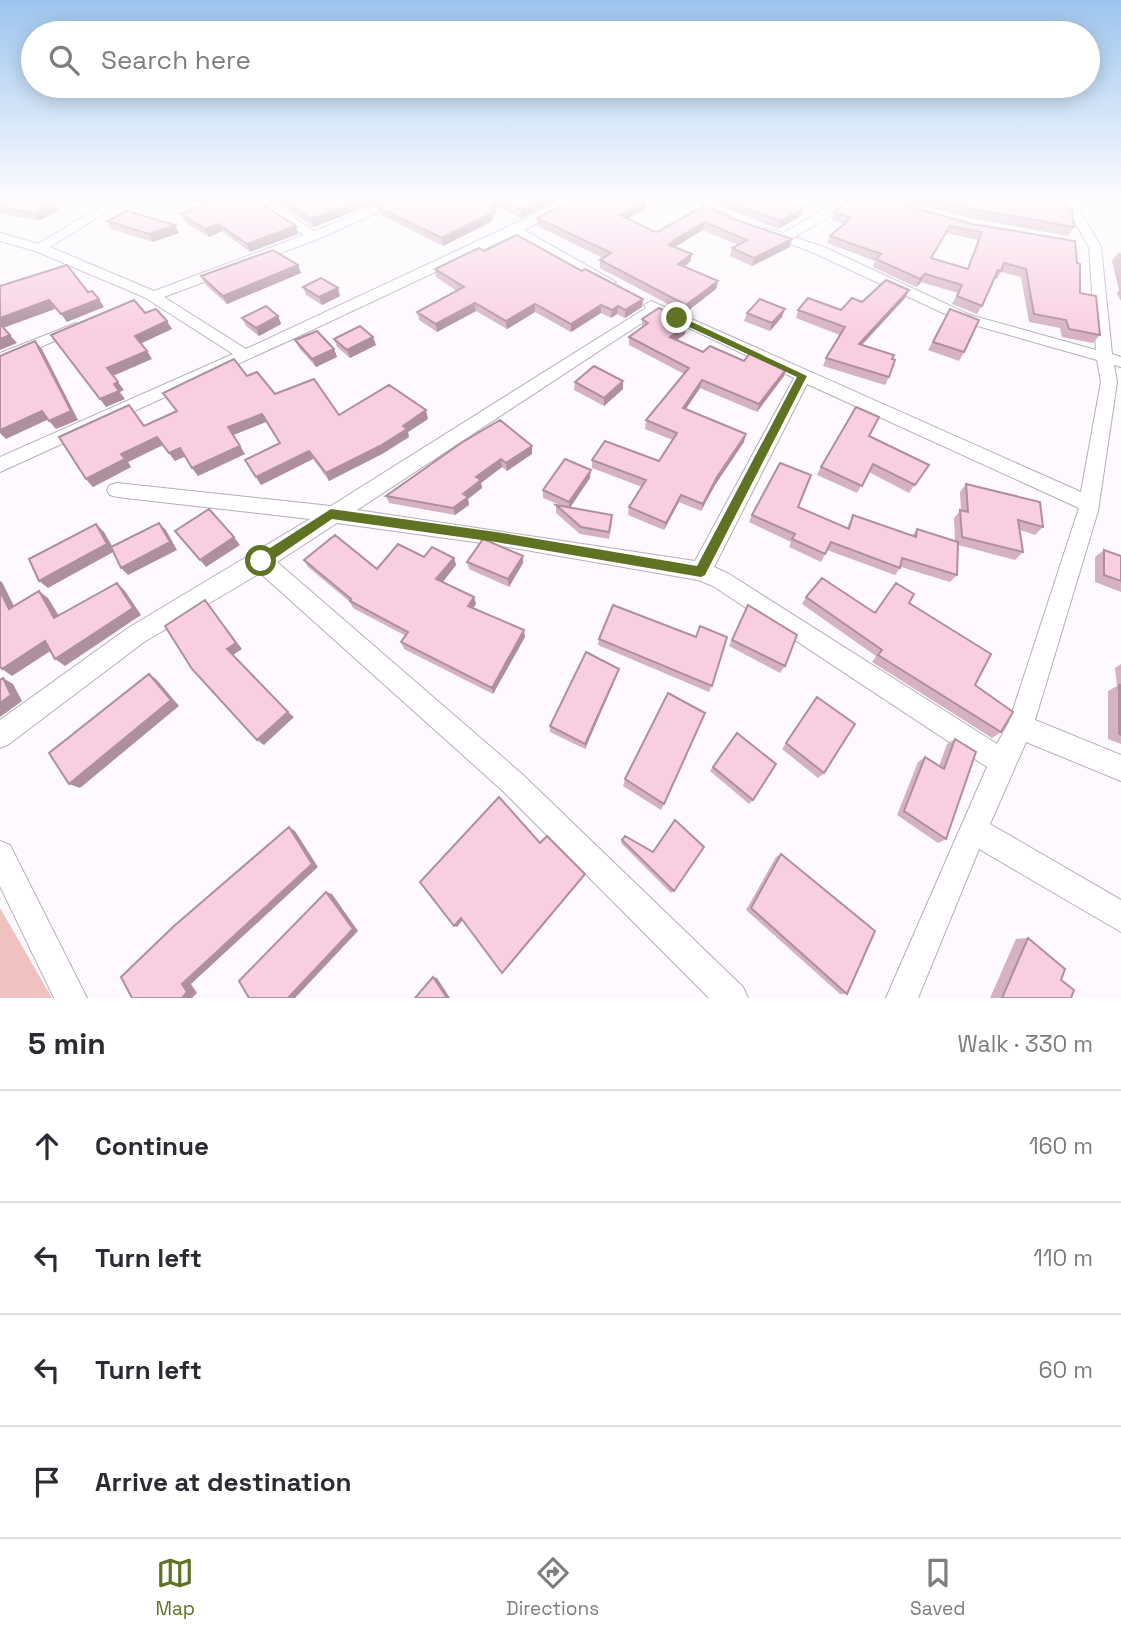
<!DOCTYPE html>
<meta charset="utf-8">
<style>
body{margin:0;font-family:"Space Grotesk",sans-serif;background:#f2f2f3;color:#2b2b33}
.stop{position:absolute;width:21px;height:21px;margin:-16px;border:5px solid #5f7322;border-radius:50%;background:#fff}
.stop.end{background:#5f7322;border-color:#fff;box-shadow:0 2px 7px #0008}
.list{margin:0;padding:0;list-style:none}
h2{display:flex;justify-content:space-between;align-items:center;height:91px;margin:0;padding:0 28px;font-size:30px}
h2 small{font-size:23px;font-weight:400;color:#7c7c81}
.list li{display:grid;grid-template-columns:46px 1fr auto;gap:21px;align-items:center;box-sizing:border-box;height:112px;padding:0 28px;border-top:2px solid #e1e1e2}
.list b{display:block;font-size:26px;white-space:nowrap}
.list em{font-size:23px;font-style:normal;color:#7c7c81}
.icon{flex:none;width:38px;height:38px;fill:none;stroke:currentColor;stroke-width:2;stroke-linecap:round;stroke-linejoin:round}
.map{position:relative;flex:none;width:1121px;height:998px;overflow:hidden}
.search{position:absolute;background:#fff;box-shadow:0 4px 18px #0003;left:21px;right:21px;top:21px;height:77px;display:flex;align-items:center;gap:18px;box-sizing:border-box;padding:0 24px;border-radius:38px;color:#7c7c81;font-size:26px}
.sheet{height:539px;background:#fff}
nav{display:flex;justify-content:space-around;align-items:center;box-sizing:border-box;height:98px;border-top:2px solid #e1e1e2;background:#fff;font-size:19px;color:#7c7c81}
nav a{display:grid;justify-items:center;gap:4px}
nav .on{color:#5f7322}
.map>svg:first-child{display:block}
.green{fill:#efc2bf}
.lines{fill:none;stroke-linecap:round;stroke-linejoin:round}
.minor-casing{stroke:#b6aeb9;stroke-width:2}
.minor{fill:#fff;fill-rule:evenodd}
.wall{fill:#d6b1c1;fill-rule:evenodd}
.shaded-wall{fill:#ae909d}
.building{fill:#f9cee0;stroke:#ae909d;stroke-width:2;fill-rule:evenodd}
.route{fill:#5f7322}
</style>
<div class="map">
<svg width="1121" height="998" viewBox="0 0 1121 998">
<rect width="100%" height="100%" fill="#fdf9fe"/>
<!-- green -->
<path class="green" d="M0 908 52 998H0Z"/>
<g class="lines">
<!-- minor casing -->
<g class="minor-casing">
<path id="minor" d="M116 197H130L50 247 154 291 304 235 257 204 256 197H270L266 200 315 231 397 197H412L318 239 164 297 246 349 572 197H586L524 230 616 282 609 286 604 285 514 235 297 337 0 472V457L233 354 144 297 35 251 0 241V233L38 244Z
M672 197H687L732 217 722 220Z
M839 197H852L826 219 794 237 824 247 970 315 1096 350 1089 247 1070 214 1066 197H1078L1082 214 1101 247 1112 354 1121 357V367L1114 365 1117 382 1098 511 1035 720 1121 755V781L1026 742 990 824 1121 900V932L979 849 918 998H886L987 767 713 586 698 580 496 545 337 523 277 562 522 774 743 987 748 998H709L504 792 260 573 144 642 9 744 0 748V720L128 628 310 519 117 497 110 495 107 490 110 485 117 483 331 506 646 308 644 305 651 301 1081 492 1101 382 1097 360 960 321 814 253 761 232 767 228 783 233 818 213ZM657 313 794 378 695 561 357 510ZM807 384 1079 508 1009 722 997 744 729 574 714 567Z
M76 323 83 327 81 330 0 364V353Z
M0 841 10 845 87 998H54L0 886Z"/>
</g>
<!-- minor -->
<use href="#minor" class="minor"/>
</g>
<!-- wall -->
<path class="wall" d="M0 197H55L47 201 58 210 39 221 0 213Z
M165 197H254V199L298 234 250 252 222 231 209 237 185 222 181 214 205 204Z
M269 197H391L314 227 271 200Z
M400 197H567L521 218 498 207 491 222 443 246 379 214 377 207Z
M705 197H775L801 216 778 229 717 205V202Z
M883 197H1022L1074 227 1068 236 970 218Z
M646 203 645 210 627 219 653 231 657 232 704 206 790 247 752 266 730 256 732 248 738 245 703 230 675 247 690 262 684 266 718 281 716 289 685 313 600 268V260L603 258 537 226V218Z
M834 212 972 224 1080 293 1100 335 1093 343 1062 337 1060 328 1029 322 1021 277 1001 272 997 279H994L982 306 977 314 952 304 958 293 921 282 916 287 873 267 875 261 827 243 830 236 843 224 831 220ZM946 233 978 240 967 269 932 258Z
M107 221 179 233 153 242 111 229Z
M484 251 582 271 643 299 642 307 625 318 617 314 611 318 601 313 571 332 535 312 507 329 476 311 437 332 419 320 417 312 457 291 436 277 435 269Z
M1118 253H1121V301L1117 293 1119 290 1112 261Z
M301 273 227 304 205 284 201 276Z
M303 287 340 296 322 305 306 295Z
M905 298 862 345 892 359 889 377 885 385 823 366 826 358 840 335 796 318 798 310H841L862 302Z
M950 309 964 352 959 361 928 350Z
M747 313 782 317 770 331 744 321Z
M674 315V317L686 326 685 334 676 340 703 352 744 361 787 368 784 376 757 412 700 388 686 409 744 442 715 485 701 511 679 502 664 530 628 515 629 507 642 487 592 468V460L659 461 673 440 645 429 646 420 684 374 629 345V337L642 328V319Z
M278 316 281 324 259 336 246 326 242 318Z
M334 339 376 345 350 358 337 347Z
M295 340 334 349 337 357 316 367 299 348Z
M247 376 275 394 339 415 428 419 408 432 409 437 382 454 329 481 313 459 261 485 245 460 279 443 266 422 233 435 245 454 198 476 185 456 175 461 163 445 128 462 131 467 93 487 86 479 144 426 176 411 163 393Z
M575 382 623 389 604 406 574 390Z
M869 436 929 465 909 493 869 472 857 493 817 475 821 467Z
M461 443 532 454 507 471 502 467 481 483 482 488 468 499 469 505 455 515 389 503 386 496Z
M590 478 570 508 612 523 609 539 580 534 556 513V505L562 506 543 498V490Z
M966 484 1043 527 1035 535 1020 530 1023 552 1015 560 958 545 957 575 950 582 901 567 895 575 827 550 821 562 789 547 791 542 749 522 752 515 798 507 847 528 849 523 853 515 912 536 917 529 955 541 954 518 961 510 960 492Z
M1104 550 1121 556V592L1095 582V557Z
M523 556V563L509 587 469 569 467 562Z
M424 557 454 558 456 565 442 582 474 597 476 604 473 608 525 637 493 694 404 649 401 642 406 636 353 608 350 602 308 567 304 560 377 569Z
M896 583 909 603 975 685 1001 732 992 738 872 662 876 656 802 604 806 597 874 613Z
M748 605 785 666 780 673 729 646Z
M599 639 712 686 709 692 598 645Z
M1121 664V744L1108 739V691L1117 686 1115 668Z
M619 669 617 675 585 749 550 732V726Z
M817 697 824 773 818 778 782 749Z
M737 733 753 800 749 804 710 771Z
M955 739 946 839 938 843 897 815 918 762 925 757 939 766 947 744Z
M625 779 664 804 661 810 623 786Z
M622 840 674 891 671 893 621 843Z
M781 854 847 994H840L746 910 776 857Z
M1028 938 1061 980 1071 998H990L1016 939Z"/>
<!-- shaded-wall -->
<path class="shaded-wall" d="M36 197H55L37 206 32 199Z
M370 197H391L314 227 311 219Z
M550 197H567L521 218V210Z
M498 199V207L491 222 443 246 442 238Z
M53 202 58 210 39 221 34 214Z
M646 203 645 210 619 223 620 215Z
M803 208 801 216 778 229 781 221Z
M705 222 703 230 673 248 669 245 674 240Z
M218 224 222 231 209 237 205 229Z
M175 225 179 233 153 242 149 234Z
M296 226 298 234 250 252 247 244Z
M792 239 790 247 752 266 754 258Z
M692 254 690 262 676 272 678 264Z
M298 265 301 273 227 304 223 296Z
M925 274 921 282 916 287 920 279Z
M718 281 716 289 685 313 686 305Z
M338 288 340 296 322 305 319 297Z
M909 290 905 298 855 352 859 344Z
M99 299 104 307 67 322 61 314Z
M643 299 642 307 625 318V310Z
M49 300 55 309 3 328 0 325V318Z
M475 303 476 311 437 332 436 324Z
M535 304V312L507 329 506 321Z
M601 305V313L571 332V324Z
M618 306 617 314 611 318 612 310Z
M785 309 782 317 770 331 772 323Z
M278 316 281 324 259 336 256 328Z
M167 321 172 329 140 344 135 336Z
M686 326 685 334 669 346 670 337Z
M10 335 17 343 0 350V339Z
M373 337 376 345 350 358 347 350Z
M35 341 42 349 78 420 56 429 49 421Z
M334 349 337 357 316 367 312 359Z
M147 351 152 359 113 376 107 368Z
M787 368 784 376 757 412 759 404Z
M702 380 700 388 681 416 683 408Z
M623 381V389L604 406V398Z
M118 382 124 390 120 392 114 384Z
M119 391 125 399 106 407 100 399Z
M426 410 428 419 408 432 409 437 382 454 329 481 326 473Z
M42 411 49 419 6 439 0 433V429Z
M262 414 266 422 233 435 228 427Z
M746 434 744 442 715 485 701 511 703 504 717 477Z
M157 437 163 445 128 462 131 467 93 487 86 479 121 454Z
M240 446 245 454 198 476 192 468Z
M532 446V454L507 471 506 463Z
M180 448 186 456 175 461 169 453Z
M309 451 313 459 261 485 256 477Z
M501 459 502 467 481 483 482 488 468 499 469 505 455 515 453 508 463 494 476 477Z
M591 470 590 478 569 509V502Z
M681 495 679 502 664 530 666 523Z
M159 523 166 530 177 550 128 575 121 568Z
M96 524 104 532 115 551 48 588 39 581Z
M234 537 240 545 206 567 200 560Z
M523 556V563L509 587 508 579Z
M454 558 456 565 439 587 436 579Z
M0 581 2 582 19 616 9 609 0 591Z
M117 583 125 591 141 615 65 666 55 659Z
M39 591 48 598 64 624 54 618Z
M474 597 476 604 470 613 468 606Z
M205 600 242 649 233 655 227 649Z
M524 630 525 637 493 694 492 688Z
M45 641 55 648 12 676 2 669Z
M619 669 617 675 585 749V744Z
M149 674 157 680 179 706 80 788 69 784Z
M3 678 13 684 22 701 0 717V703Z
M288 712 294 717 264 745 257 740Z
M289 827 295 831 318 867 191 984 197 993 192 998H182V984Z
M585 874 584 876 503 973H502Z
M326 892 332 894 358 931 295 998H288Z
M461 918 463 920 457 927 454 926Z
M433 977 437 978 450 998H447Z"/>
<!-- building -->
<path class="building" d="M0 197H36L32 199 53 202 34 214 0 206Z
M203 197H252L253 198 296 226 247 244 218 224 205 229 181 214 218 199Z
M275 197H370L311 219Z
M400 197H550L521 210 498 199 490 214 442 238 377 207Z
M578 197H634L646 203 620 215 653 231 657 232 704 206 736 220 792 239 754 258 732 248 747 240 705 222 674 240 669 245 692 254 678 264 718 281 686 305 600 260 611 253 537 218Z
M721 197H775L803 208 781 221 718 198Z
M851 197H876L972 224 1075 241 1077 263 1080 264V293L1096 296 1100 335 1069 329 1066 320 1034 314 1026 269 1004 263 1001 271 998 270 982 306 957 296 962 285 925 274 920 279 876 259 881 254 830 236 851 218 834 212ZM950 226 982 232 968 269 931 258Z
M922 197H1022L1065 204 1067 208 1072 210 1074 227 974 209Z
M127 211 175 225 149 234 107 221Z
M517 235 582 271 585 269 643 299 625 310 618 306 612 310 601 305 571 324 535 304 506 321 475 303 436 324 417 312 464 287 435 269 479 248 484 251Z
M273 250 298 265 223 296 201 276Z
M67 265 88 292 92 291 99 299 61 314 49 300 0 318V286Z
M321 278 338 288 319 297 303 287Z
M886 280 909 290 859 344 894 355 892 359 895 360 889 377 826 358 845 327 798 310 808 298 841 310 852 298 862 302Z
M760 299 785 309 772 323 747 313Z
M134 300 145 313 156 309 167 321 135 336 147 351 107 368 118 382 114 384 119 391 100 399 51 335Z
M266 306 278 316 256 328 242 318Z
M659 308 674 315 672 316 686 326 670 337 703 352 710 346 744 361 750 353 787 368 759 404 702 380 683 408 746 434 717 477 703 504 681 495 666 523 629 507 646 480 592 460 605 441 659 461 677 433 646 420 689 368 629 337 648 323 642 319Z
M950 309 979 320 964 352 933 342Z
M0 324 10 335 0 339Z
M360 326 373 337 347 350 334 339Z
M317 331 334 349 312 359 295 340Z
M35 341 71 411 49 421 42 411 0 430V356Z
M234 359 247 376 257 372 275 394 314 379 339 415 389 385 426 410 403 426 407 429 380 446 326 473 309 451 256 477 245 460 280 443 262 414 228 427 240 446 192 468 180 448 169 453 157 437 121 454 125 459 86 479 59 437 129 405 144 426 177 411 163 393Z
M594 366 623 381 604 398 575 382Z
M856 407 879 417 869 436 929 465 915 485 873 464 862 486 821 467Z
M500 420 532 446 506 463 501 459 476 477 481 480 463 494 468 497 453 508 386 496 461 443Z
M565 459 591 470 569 502 543 490Z
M780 463 811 475 798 507 849 529 853 515 916 537 917 529 958 542 957 575 902 558 900 568 831 542 825 554 792 539 795 534 752 515Z
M966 484 1040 502 1043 527 1018 520 1023 552 962 537 960 510 968 512Z
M556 505 612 515 609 532 581 527Z
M209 509 234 537 200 560 175 531Z
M159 523 170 542 121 568 111 547Z
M96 524 107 544 39 581 29 559Z
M335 535 377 569 398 544 424 557 432 547 454 558 436 579 474 597 468 606 524 630 492 688 401 642 408 632 350 601 351 599 304 560Z
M483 539 523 556 508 579 467 562Z
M1104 550 1121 556V581L1104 575Z
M822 578 875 613 896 583 914 594 909 603 991 654 975 685 1013 712 1001 732 878 655 882 650 806 597Z
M117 583 133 608 55 659 45 641 2 669 0 666V591L9 609 39 591 54 618Z
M205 600 236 643 227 649 288 712 257 740 192 669 165 626Z
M613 605 696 637 700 626 727 637 712 686 599 639Z
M748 605 797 635 785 666 732 640Z
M586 652 619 669 585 744 550 726Z
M149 674 171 700 69 784 49 753Z
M3 678 11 695 0 703V680Z
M1119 685H1121V735L1119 734Z
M668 693 705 713 664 804 625 779Z
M817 697 855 724 824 773 786 743Z
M737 733 776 764 753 800 713 767Z
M955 739 976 752 946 839 904 811 925 757 944 769Z
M499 797 540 843 547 836 585 874 502 973 461 918 454 926 420 882Z
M675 820 704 847 674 891 622 840 625 836 653 852Z
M289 827 312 864 182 984 187 992 182 998H132L121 977 174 926Z
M781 854 875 931 847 994 751 908Z
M326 892 353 929 288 998H249L239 981Z
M1028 938 1065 969 1061 980 1074 990 1071 998H1002Z
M433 977 447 998H415Z"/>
<!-- sky -->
<linearGradient id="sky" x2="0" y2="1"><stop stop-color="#9cc5ee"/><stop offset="0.59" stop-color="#fefcff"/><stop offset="1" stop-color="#fefcff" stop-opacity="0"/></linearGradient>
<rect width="1121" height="336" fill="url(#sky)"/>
<!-- route -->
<path class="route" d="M677 315 807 376 705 575 701 577 496 542 332 519 265 565H256V557L331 509 496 532 697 566 797 377 674 320Z"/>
</svg>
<div class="stop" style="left:261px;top:561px"></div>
<div class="stop end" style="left:677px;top:318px"></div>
<div class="search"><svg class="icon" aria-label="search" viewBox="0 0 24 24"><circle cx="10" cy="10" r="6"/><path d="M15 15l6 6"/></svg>Search here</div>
</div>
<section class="sheet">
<h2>5 min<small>Walk · 330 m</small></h2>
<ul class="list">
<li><svg class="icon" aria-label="ahead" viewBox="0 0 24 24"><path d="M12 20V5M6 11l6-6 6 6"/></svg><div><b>Continue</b></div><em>160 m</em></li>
<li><svg class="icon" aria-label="left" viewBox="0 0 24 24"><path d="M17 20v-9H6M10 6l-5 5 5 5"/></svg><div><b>Turn left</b></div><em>110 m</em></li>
<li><svg class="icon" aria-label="left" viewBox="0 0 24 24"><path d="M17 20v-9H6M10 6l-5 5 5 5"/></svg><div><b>Turn left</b></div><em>60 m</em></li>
<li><svg class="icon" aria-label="arrive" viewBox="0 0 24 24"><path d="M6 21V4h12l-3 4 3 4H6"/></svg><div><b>Arrive at destination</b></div></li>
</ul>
</section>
<nav>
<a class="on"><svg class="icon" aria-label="map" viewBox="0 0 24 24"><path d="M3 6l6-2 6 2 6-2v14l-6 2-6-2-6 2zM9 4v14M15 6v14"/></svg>Map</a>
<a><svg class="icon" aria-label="directions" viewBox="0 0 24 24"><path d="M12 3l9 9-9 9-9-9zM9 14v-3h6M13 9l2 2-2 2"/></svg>Directions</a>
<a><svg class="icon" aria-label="saved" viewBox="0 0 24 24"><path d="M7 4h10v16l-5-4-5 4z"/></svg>Saved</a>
</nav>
